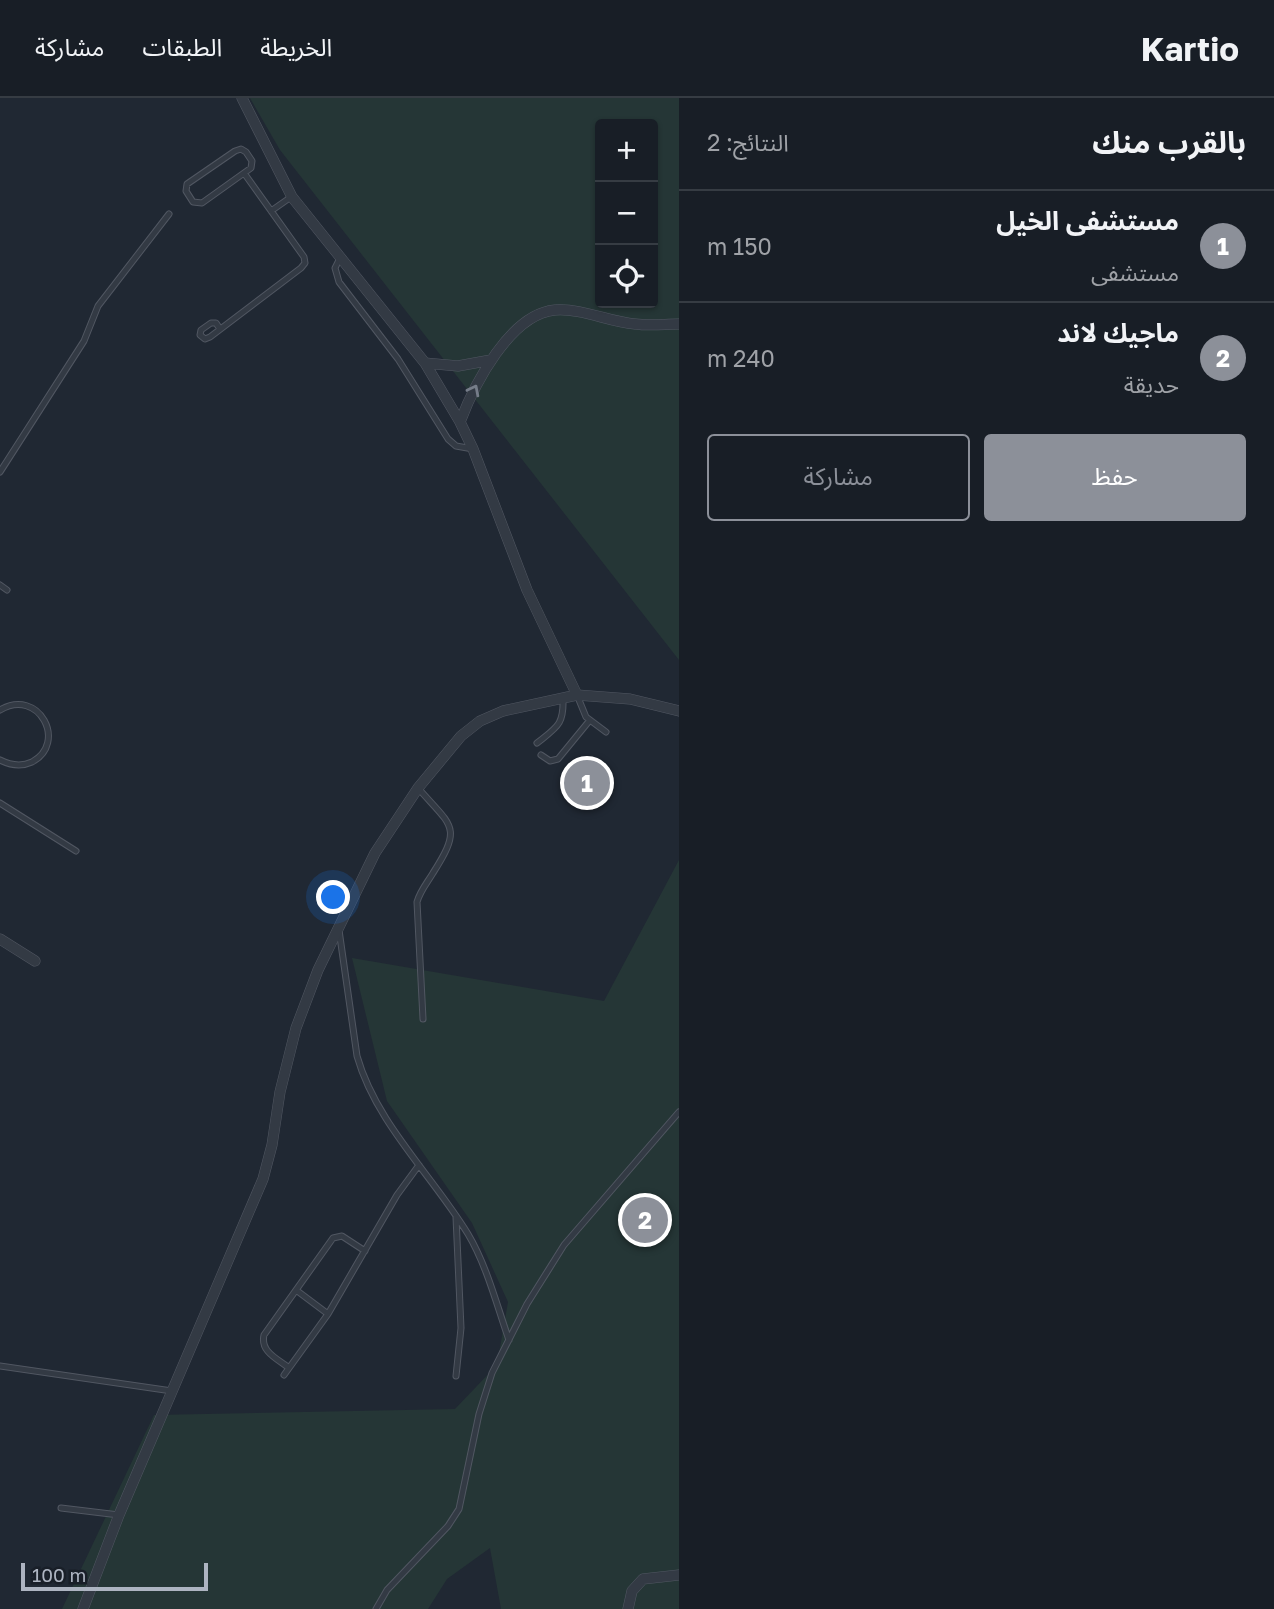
<!DOCTYPE html>
<html lang="ar">
<meta charset="utf-8">
<style>
body{margin:0;font-family:"Golos Text","Noto Sans Arabic",sans-serif;background:#21272e;color:#f1f3f6;direction:rtl}
.controls{position:absolute;right:21px;top:21px;display:grid;overflow:hidden;border-radius:7px;box-shadow:0 2px 5px #0004}
.controls button{width:63px;height:63px;display:grid;place-items:center;padding:0;border:0;border-bottom:2px solid #363c43;background:#181e26;color:#f1f3f6;font:35px sans-serif}
.scale{position:absolute;left:21px;bottom:18px;width:187px;box-sizing:border-box;padding-left:7px;border:4px solid #adb4c1;border-top:0;font-size:19px;line-height:24px;white-space:nowrap;color:#adb4c1;-webkit-text-stroke:5px #191f28;paint-order:stroke}
.you{position:absolute;left:334px;top:800px;width:24px;height:24px;margin:-18px;border:5px solid #fff;border-radius:50%;background:#1a73e8;box-shadow:0 0 0 10px #1a73e833}
.badge{display:grid;place-items:center;width:46px;height:46px;border-radius:50%;background:#8c9099;color:#fff;font-size:23px;font-weight:700}
.pin{position:absolute;translate:-50% -50%;border:4px solid #fff;box-shadow:0 2px 7px #0006}
.list{margin:0;padding:0;list-style:none}
h2{display:flex;justify-content:space-between;align-items:center;height:91px;margin:0;padding:0 28px;font-size:30px}
h2 small{font-size:23px;font-weight:400;color:#9fa2a7}
.list li{display:grid;grid-template-columns:46px 1fr auto;gap:21px;align-items:center;box-sizing:border-box;height:112px;padding:0 28px;border-top:2px solid #363c43}
.list b{display:block;font-size:26px;white-space:nowrap}
.list p{margin:0;font-size:23px;white-space:nowrap;color:#9fa2a7}
.list em{font-size:23px;font-style:normal;color:#9fa2a7}
.actions{display:flex;gap:14px;padding:21px 28px}
.actions a{flex:1;padding:16px 0;border:2px solid #8c9099;border-radius:7px;text-align:center;font-size:24px;color:#8c9099}
.actions .main{background:#8c9099;color:#fff}
.icon{flex:none;width:38px;height:38px;fill:none;stroke:currentColor;stroke-width:2;stroke-linecap:round;stroke-linejoin:round}
.map{position:relative;flex:none;width:679px;height:1511px;overflow:hidden;direction:ltr}
header{display:flex;align-items:center;gap:42px;box-sizing:border-box;height:98px;padding:0 35px;background:#181e26;border-bottom:2px solid #363c43}
header strong{font-size:33px}
nav{display:flex;gap:38px;margin-inline-start:auto;font-size:24px}
main{display:flex}
aside{flex:1;background:#181e26}
.map>svg:first-child{display:block}
.green{fill:#253636;fill-rule:evenodd}
.lines{fill:none;stroke-linecap:round;stroke-linejoin:round}
.service-casing{stroke:#515762;stroke-width:7}
.minor-casing{stroke:#515762;stroke-width:11}
.service{stroke:#333a44;stroke-width:5}
.minor{stroke:#333a44;stroke-width:10}
.oneway{stroke:#767d89}
</style>
<header>
<strong>Kartio</strong>
<nav><a>الخريطة</a><a>الطبقات</a><a>مشاركة</a></nav>
</header>
<main>
<aside>
<h2>بالقرب منك<small>النتائج: 2</small></h2>
<ul class="list">
<li><span class="badge">1</span><div><b>مستشفى الخيل</b><p>مستشفى</p></div><em>150 m</em></li>
<li><span class="badge">2</span><div><b>ماجيك لاند</b><p>حديقة</p></div><em>240 m</em></li>
</ul>
<div class="actions"><a class="main">حفظ</a><a>مشاركة</a></div>
</aside>
<div class="map">
<svg width="679" height="1511" viewBox="0 0 679 1511">
<rect width="100%" height="100%" fill="#202833"/>
<!-- green -->
<path class="green" d="M250 0H679V562L280 52ZM600 26H653V205H600Z
M679 762V1511H501L490 1450 447 1481 428 1511H62L154 1317 455 1311 497 1267 508 1204 472 1125 387 1003 352 860 604 903Z"/>
<g class="lines">
<!-- service casing -->
<g class="service-casing">
<path id="service" d="M241 51 246 54 252 63 251 70 202 105 193 104 186 93 187 86 235 53Z
M271 113 291 99
M340 160 335 170 339 184 398 261 448 341 456 348 473 351
M220 231 216 225H211L201 232 200 237 205 241 210 239 301 170 305 165 304 159 244 75
M0 374 84 243 98 208 169 116
M0 487 7 492
M577 597 586 619 606 634
M0 612C39 589 68 645 32 664 21 669 10 667 0 662
M537 645C557 629 564 627 563 600
M541 657 550 663 558 661 590 622
M418 690C452 729 463 728 433 775 427 785 420 793 417 804L423 921
M0 705 76 753
M339 832 357 958C376 1025 432 1077 468 1136 487 1168 497 1208 509 1242
M456 1119 461 1230 456 1278
M296 1192 328 1216
M0 1268 172 1293
M289 1270C278 1261 260 1254 264 1237L333 1140 342 1138 365 1153
M284 1277 328 1216 397 1097 419 1067
M61 1410 119 1417
M376 1511 387 1492 448 1428 459 1411 479 1316 492 1275 527 1206 564 1147 679 1014"/>
</g>
<!-- minor casing -->
<g class="minor-casing">
<path id="minor" d="M242 0 292 99 425 265 460 324 473 351 527 492 577 597
M425 265 458 268 491 262
M460 324C474 287 510 216 555 212 582 210 609 224 635 226 650 228 665 226 679 226
M0 841 35 863
M83 1511 119 1417 263 1081 272 1047 280 994 296 930 318 872 375 755 418 690 461 638 480 623 503 613 577 597 630 601 679 613
M628 1511 632 1493 643 1481 679 1477"/>
</g>
<!-- service -->
<use href="#service" class="service"/>
<!-- minor -->
<use href="#minor" class="minor"/>
</g>
<!-- one-way arrows -->
<defs><path id="oneway-chevron" d="M-2-3.5L2.5 0L-2 3.5" fill="none" stroke-width="1.6" stroke-linecap="round" stroke-linejoin="round" transform="scale(1.75)"/></defs>
<use class="oneway" href="#oneway-chevron" transform="translate(474 292) rotate(-63)"/>
</svg>
<div class="controls">
<button>+</button>
<button>−</button>
<button><svg class="icon" aria-label="locate" viewBox="0 0 24 24"><circle cx="12" cy="12" r="6"/><path d="M12 2v4M12 18v4M2 12h4M18 12h4"/></svg></button>
</div>
<div class="scale">100 m</div>
<div class="you"></div>
<div class="pin badge" style="left:587px;top:685px">1</div>
<div class="pin badge" style="left:645px;top:1122px">2</div>
</div>
</main>
